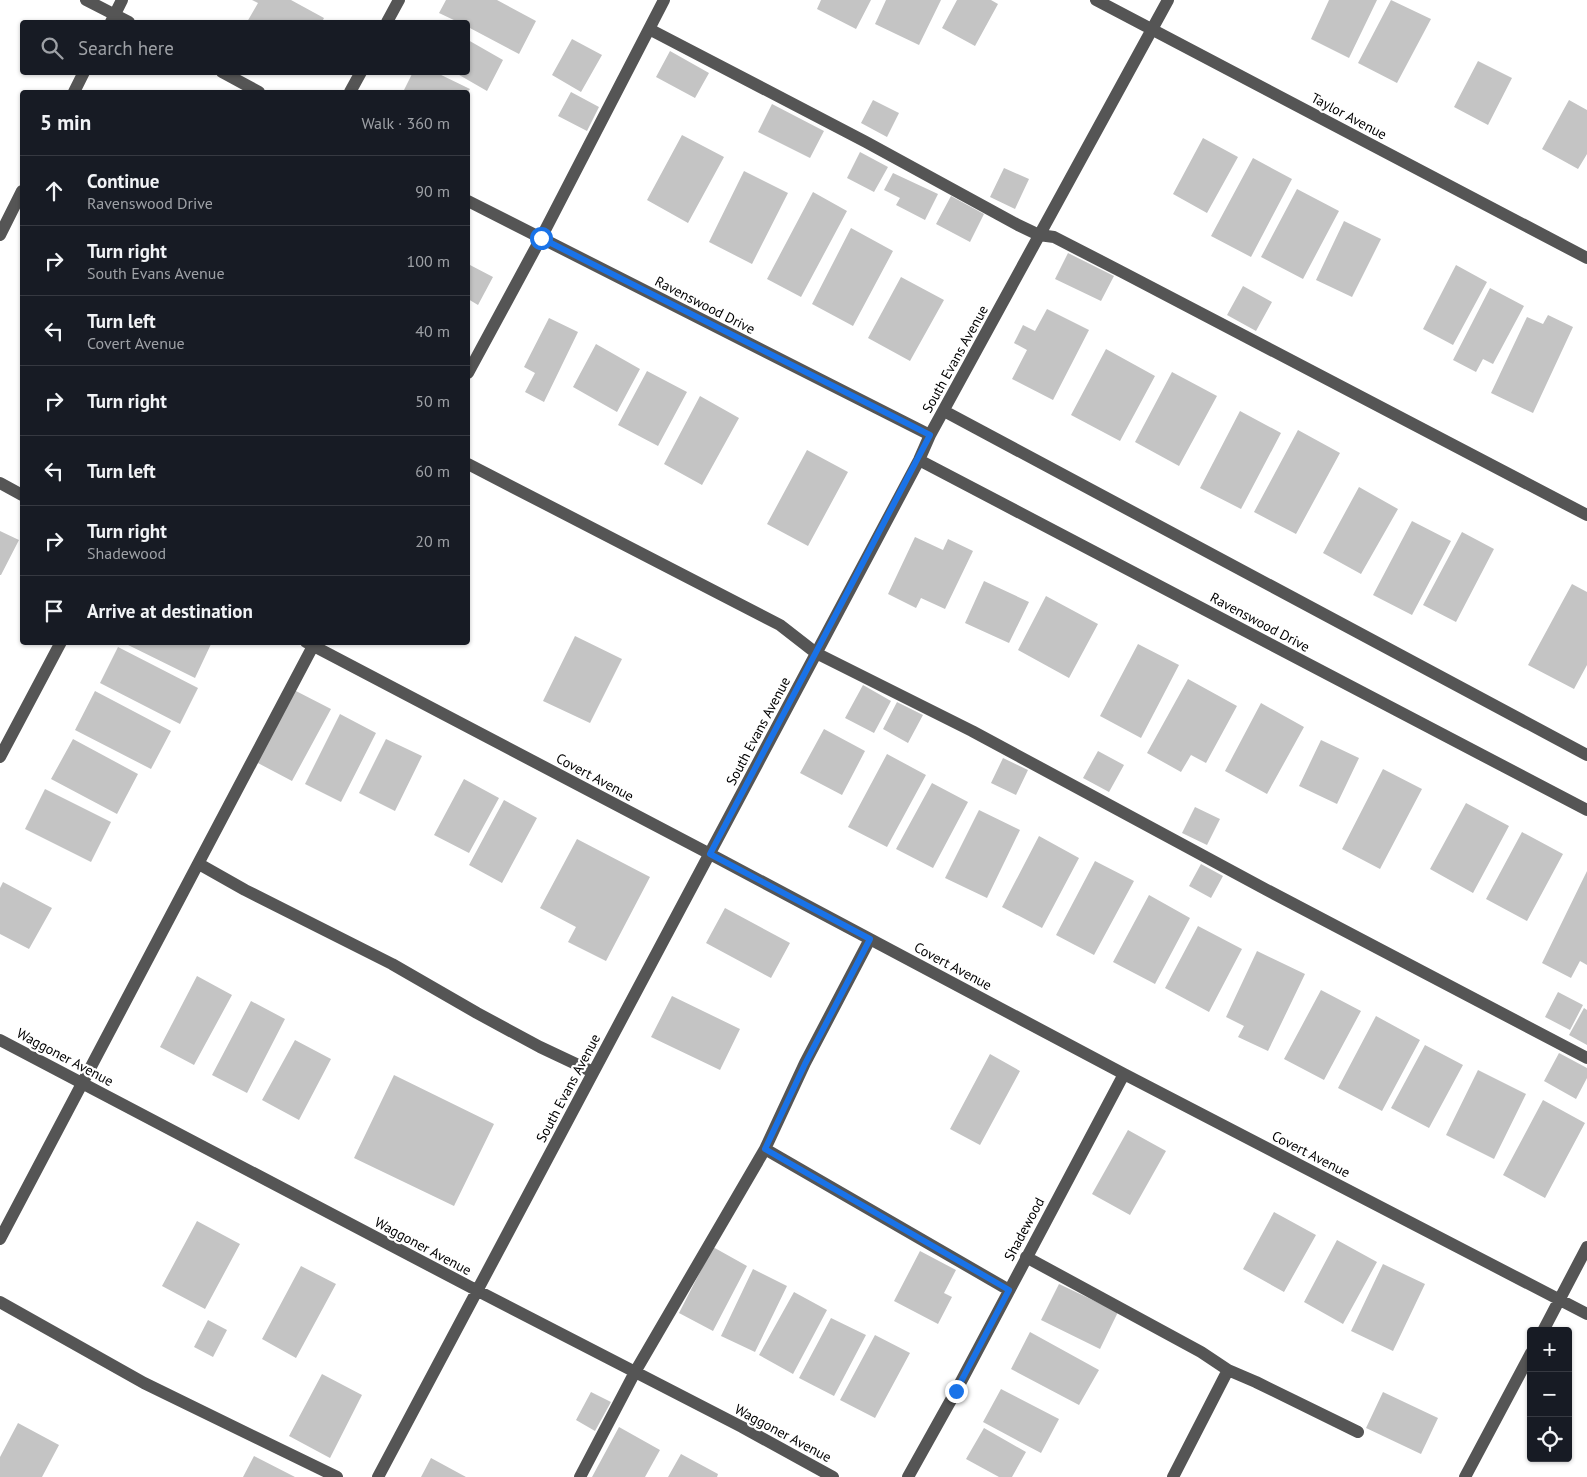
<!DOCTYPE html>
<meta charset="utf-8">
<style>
body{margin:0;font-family:"PT Sans",sans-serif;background:#20242c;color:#f1f3f6}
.controls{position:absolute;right:15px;bottom:15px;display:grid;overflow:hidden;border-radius:5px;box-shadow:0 1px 4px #0004}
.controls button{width:45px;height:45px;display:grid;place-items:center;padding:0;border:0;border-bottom:1px solid #363941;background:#171b24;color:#f1f3f6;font:25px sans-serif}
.stop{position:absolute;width:15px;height:15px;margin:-11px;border:4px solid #1a73e8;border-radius:50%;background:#fff}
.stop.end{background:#1a73e8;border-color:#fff;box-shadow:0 1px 5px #0008}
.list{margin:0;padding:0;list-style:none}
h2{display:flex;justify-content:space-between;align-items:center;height:65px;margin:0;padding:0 20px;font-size:21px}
h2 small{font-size:16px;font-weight:400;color:#9ea1a6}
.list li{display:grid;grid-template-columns:32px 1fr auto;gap:15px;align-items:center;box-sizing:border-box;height:70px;padding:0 20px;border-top:1px solid #363941}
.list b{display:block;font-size:19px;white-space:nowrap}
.list p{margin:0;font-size:16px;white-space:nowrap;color:#9ea1a6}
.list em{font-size:16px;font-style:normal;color:#9ea1a6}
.icon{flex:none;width:28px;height:28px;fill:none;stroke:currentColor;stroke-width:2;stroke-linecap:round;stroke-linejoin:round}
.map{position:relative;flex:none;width:1587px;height:1477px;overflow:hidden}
.search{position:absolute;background:#171b24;box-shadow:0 1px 4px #0004;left:20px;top:20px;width:450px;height:55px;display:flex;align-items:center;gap:12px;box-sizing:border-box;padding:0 18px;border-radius:5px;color:#9ea1a6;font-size:19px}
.panel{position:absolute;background:#171b24;box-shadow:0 1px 4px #0004;left:20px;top:90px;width:450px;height:555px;border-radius:5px}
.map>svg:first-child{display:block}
.building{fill:#c4c4c4}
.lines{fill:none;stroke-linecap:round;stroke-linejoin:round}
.minor{stroke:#555;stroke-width:12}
.route{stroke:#1a73e8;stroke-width:6}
.labels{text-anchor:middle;stroke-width:4.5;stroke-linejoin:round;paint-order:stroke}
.street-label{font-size:14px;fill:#000;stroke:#fff}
</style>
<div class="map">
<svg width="1587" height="1477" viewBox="0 0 1587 1477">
<rect width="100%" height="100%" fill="#fff"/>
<!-- building -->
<path class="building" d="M252 0H291L324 18 322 22H247L258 3Z
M446 0H497L536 21 519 54 468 27V22H458L439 13Z
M821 0H871L856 29 817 9Z
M886 0H941L919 45 875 24Z
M957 0H991L998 4 975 46 942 28Z
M1329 0H1377L1349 58 1311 39Z
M1391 0 1431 19 1397 83 1358 63Z
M572 39 602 55 581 92 552 75Z
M468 40 503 60 487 91 454 72H468Z
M670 51 709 73 695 98 656 77Z
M1478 61 1512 78 1488 125 1454 107Z
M413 72H435L470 89 468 92H403Z
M571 92 599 107 587 131 558 116Z
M873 100 899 113 887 137 861 123Z
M1569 100 1587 110V154L1578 169 1542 149Z
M772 104 824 131 810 158 758 132Z
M682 135 724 157 688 223 647 200Z
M1203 138 1238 157 1207 213 1173 194Z
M860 152 888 167 874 192 847 178Z
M1253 158 1292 179 1251 257 1211 236Z
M1004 168 1029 179 1015 209 990 197Z
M744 171 788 193 752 264 709 242Z
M893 173 938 194 925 220 896 205 900 198 884 190Z
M1297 189 1339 211 1303 279 1261 257Z
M813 192 847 211 801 297 767 279Z
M951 196 984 214 970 242 936 224Z
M1344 221 1381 239 1352 297 1316 280Z
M851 228 893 251 853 326 812 304Z
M1068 253 1114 276 1101 301 1055 279Z
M470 265 493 277 478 305 468 299V269Z
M1456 265 1487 282 1453 345 1423 329Z
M901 277 944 300 910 361 868 338Z
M1243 286 1272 302 1256 331 1227 315Z
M1490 288 1524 306 1493 364 1483 359 1476 372 1453 360Z
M1047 309 1089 330 1053 400 1012 379 1027 350 1014 343 1023 325 1035 331Z
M1548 315 1573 327 1533 413 1491 393 1527 317 1543 324Z
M549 318 578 332 544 402 525 392 535 373 524 367Z
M596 344 640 369 617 412 573 387Z
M1106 349 1155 376 1120 441 1071 415Z
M647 371 687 392 658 446 618 425Z
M1172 372 1217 396 1179 466 1135 442Z
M700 396 739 418 702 485 664 464Z
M1240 411 1281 433 1241 509 1200 488Z
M1298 430 1340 453 1296 534 1254 512Z
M807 450 848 472 808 546 767 524Z
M1359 487 1398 509 1361 574 1323 553Z
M1412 521 1451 541 1412 615 1373 595Z
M0 531 19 540 1 575H0Z
M1462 532 1494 549 1456 622 1423 605Z
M915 537 943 550 948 539 973 551 945 609 921 598 916 608 888 594Z
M984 581 1029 602 1009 643 965 623Z
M1572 584 1587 592V665L1574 689 1528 665Z
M1046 596 1098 624 1069 678 1018 650Z
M575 636 622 659 590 723 543 701Z
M122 642H212L195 678Z
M1138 644 1179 665 1141 738 1100 716Z
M118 647 198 688 180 724 100 683Z
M1188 679 1237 706 1206 763 1191 755 1181 772 1147 753Z
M863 685 891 701 874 733 845 718Z
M294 690 331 709 292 781 256 762Z
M95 691 171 731 151 769 75 730Z
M897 702 923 715 908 743 883 729Z
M1261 703 1304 727 1267 794 1225 771Z
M340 714 376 733 341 802 305 784Z
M824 729 865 751 842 795 800 773Z
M73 739 138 774 117 814 51 779Z
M386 739 422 756 395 811 359 793Z
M1321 740 1359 758 1337 804 1299 786Z
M1098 751 1124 765 1109 792 1083 778Z
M887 754 926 775 887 847 848 827Z
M1003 758 1028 770 1016 795 991 783Z
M1383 769 1422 789 1380 869 1342 849Z
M464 779 499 798 469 853 434 835Z
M932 783 968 802 933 868 896 849Z
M45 789 111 822 91 862 25 829Z
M504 800 537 818 502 883 469 865Z
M1466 803 1509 826 1473 893 1430 869Z
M1195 807 1220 819 1207 845 1182 833Z
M979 810 1020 830 987 898 945 878Z
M1522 832 1563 854 1527 921 1486 899Z
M1039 836 1079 858 1042 928 1002 907Z
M577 839 650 877 606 961 568 942 576 927 540 908Z
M1095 861 1134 881 1094 955 1056 935Z
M1201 864 1223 876 1211 898 1189 886Z
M1587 871V965L1580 961 1571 978 1542 963Z
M3 882 52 908 29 949 0 934V888Z
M1149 895 1190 918 1155 984 1113 962Z
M725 908 790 943 771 978 706 943Z
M1198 926 1242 949 1209 1012 1165 988Z
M1257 951 1305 974 1268 1051 1238 1037 1244 1026 1226 1017Z
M197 976 232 995 194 1065 160 1047Z
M1321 990 1361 1011 1324 1080 1284 1059Z
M1558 992 1583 1005 1570 1030 1545 1017Z
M672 996 740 1029 720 1070 651 1037Z
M251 1001 285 1019 247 1093 212 1075Z
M1584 1008 1587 1010V1045L1569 1035Z
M1376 1016 1420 1040 1382 1111 1338 1088Z
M295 1040 331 1059 299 1120 262 1100Z
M1425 1045 1463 1065 1429 1128 1391 1108Z
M1559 1053 1587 1068V1078L1576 1099 1544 1081Z
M990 1054 1020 1071 980 1145 950 1129Z
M1478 1070 1526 1094 1494 1159 1446 1135Z
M394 1075 494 1124 454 1206 354 1158Z
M1543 1100 1585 1123 1545 1198 1503 1175Z
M1128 1130 1166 1151 1130 1215 1092 1194Z
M1274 1212 1316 1235 1284 1292 1243 1269Z
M197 1221 240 1244 205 1309 162 1286Z
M1337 1240 1377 1262 1343 1324 1304 1302Z
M713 1247 747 1266 713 1331 679 1313Z
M920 1251 956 1270 944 1293 952 1297 938 1324 894 1301Z
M1383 1264 1425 1284 1393 1351 1351 1331Z
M301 1266 336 1284 296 1358 262 1339Z
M753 1269 787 1286 755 1352 721 1336Z
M1059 1284 1118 1312 1100 1349 1041 1320Z
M794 1292 827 1310 793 1374 759 1355Z
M831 1318 866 1335 834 1396 799 1378Z
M208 1320 227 1330 213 1357 194 1347Z
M1030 1332 1099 1370 1079 1405 1011 1369Z
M875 1335 910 1353 875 1418 840 1400Z
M322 1374 362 1395 330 1458 289 1436Z
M1001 1389 1059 1419 1041 1453 983 1422Z
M591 1392 611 1402 595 1431 576 1420Z
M1383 1392 1438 1418 1421 1454 1366 1428Z
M18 1423 59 1445 42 1477H0V1457Z
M619 1427 660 1450 645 1477H592Z
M984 1428 1026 1452 1012 1477H999L966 1459Z
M681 1454 718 1474 717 1477H668Z
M254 1456 295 1477H243Z
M431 1458 466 1477H421Z"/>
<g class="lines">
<!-- minor -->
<path class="minor" d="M86 0 129 22
M1096 0 1587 258
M111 22 122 0
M387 22 399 0
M649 29 866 142 1018 225 1039 235 1054 237 1122 272 1587 515
M222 72 259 92
M74 92 84 72
M350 92 361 72
M468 201 930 435
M0 235 22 191
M468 373 541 238 664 0
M944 411 1587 755
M919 460 1587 810
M468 464 780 625 816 653 972 731 1265 889 1587 1058
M0 483 22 495
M306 642 710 854 1124 1074 1587 1314
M0 757 61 642
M199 864 245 890 392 964 477 1013 540 1047 593 1072
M0 1040 478 1291 742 1427 833 1477
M765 1149 1009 1290
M0 1239 313 646 316 642
M1026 1257 1201 1352 1228 1370 1256 1382 1358 1432
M0 1302 144 1383 337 1477
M1543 1331 1587 1247
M378 1477 919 460 930 435 1168 0
M580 1477 635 1372 765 1149 805 1063 870 939
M908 1477 956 1391 1124 1074
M1173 1477 1228 1370
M1465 1477 1531 1353"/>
</g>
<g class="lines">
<!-- route -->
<path class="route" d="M541 238 930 435 710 854 870 939 805 1064 765 1149 1009 1290 956 1391"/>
</g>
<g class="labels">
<!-- street labels -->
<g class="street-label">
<text transform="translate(1349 116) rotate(28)" y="5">Taylor Avenue</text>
<text transform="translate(705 305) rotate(27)" y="5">Ravenswood Drive</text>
<text transform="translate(955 359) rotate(-61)" y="5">South Evans Avenue</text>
<text transform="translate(1260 622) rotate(28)" y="5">Ravenswood Drive</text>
<text transform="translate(758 731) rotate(-62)" y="5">South Evans Avenue</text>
<text transform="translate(595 777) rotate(28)" y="5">Covert Avenue</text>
<text transform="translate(953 966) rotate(28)" y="5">Covert Avenue</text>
<text transform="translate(65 1057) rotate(28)" y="5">Waggoner Avenue</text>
<text transform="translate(568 1088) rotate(-62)" y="5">South Evans Avenue</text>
<text transform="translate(1311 1154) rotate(27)" y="5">Covert Avenue</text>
<text transform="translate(1024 1229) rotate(-62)" y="5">Shadewood</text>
<text transform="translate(423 1246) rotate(28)" y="5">Waggoner Avenue</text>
<text transform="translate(783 1433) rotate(28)" y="5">Waggoner Avenue</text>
</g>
</g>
</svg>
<div class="controls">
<button>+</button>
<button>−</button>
<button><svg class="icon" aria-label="locate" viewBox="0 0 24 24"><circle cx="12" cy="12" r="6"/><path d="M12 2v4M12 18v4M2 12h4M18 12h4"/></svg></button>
</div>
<div class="stop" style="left:541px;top:238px"></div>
<div class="stop end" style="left:956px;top:1391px"></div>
<div class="search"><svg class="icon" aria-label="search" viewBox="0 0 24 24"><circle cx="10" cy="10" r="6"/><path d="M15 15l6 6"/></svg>Search here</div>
<section class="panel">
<h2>5 min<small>Walk · 360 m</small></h2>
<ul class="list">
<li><svg class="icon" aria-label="ahead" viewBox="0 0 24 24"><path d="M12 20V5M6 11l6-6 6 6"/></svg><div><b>Continue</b><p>Ravenswood Drive</p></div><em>90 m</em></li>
<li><svg class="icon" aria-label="right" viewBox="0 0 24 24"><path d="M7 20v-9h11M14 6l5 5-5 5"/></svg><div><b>Turn right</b><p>South Evans Avenue</p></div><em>100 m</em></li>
<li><svg class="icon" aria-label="left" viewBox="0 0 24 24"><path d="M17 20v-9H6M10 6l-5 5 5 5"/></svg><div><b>Turn left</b><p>Covert Avenue</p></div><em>40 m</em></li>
<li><svg class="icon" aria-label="right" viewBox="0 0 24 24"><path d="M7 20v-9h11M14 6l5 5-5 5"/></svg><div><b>Turn right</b></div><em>50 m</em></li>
<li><svg class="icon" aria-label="left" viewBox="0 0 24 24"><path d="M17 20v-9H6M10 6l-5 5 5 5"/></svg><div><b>Turn left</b></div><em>60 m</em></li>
<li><svg class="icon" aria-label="right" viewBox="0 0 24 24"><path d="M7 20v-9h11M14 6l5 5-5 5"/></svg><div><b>Turn right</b><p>Shadewood</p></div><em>20 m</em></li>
<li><svg class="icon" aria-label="arrive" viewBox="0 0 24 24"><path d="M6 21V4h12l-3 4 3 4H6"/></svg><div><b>Arrive at destination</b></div></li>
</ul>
</section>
</div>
